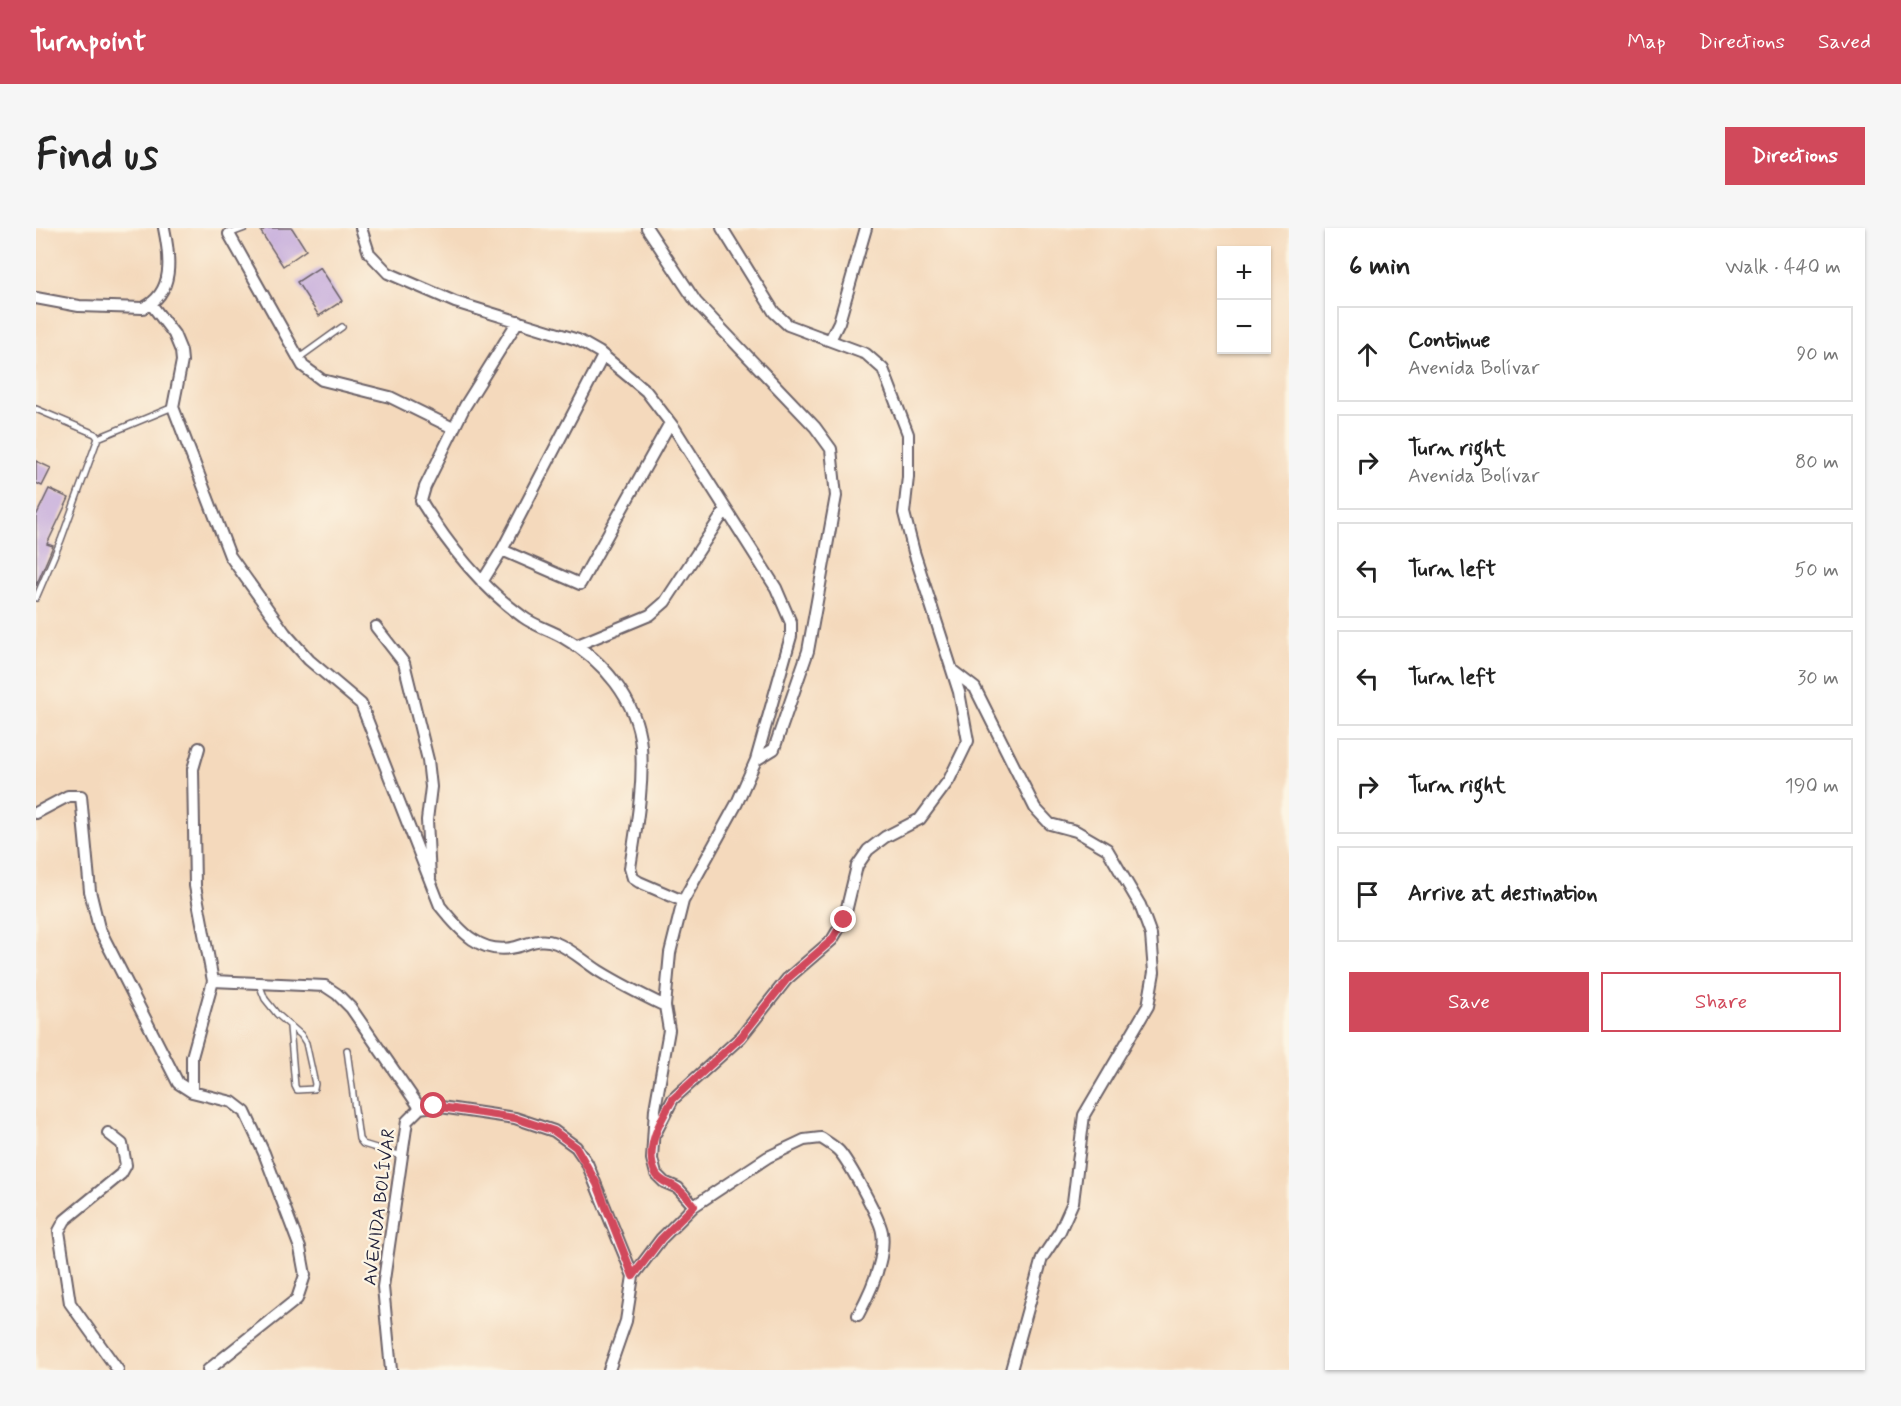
<!DOCTYPE html>
<meta charset="utf-8">
<style>
body{margin:0;font-family:Mynerve,sans-serif;background:#f6f6f6;color:#222}
.controls{position:absolute;right:18px;top:18px;display:grid;overflow:hidden;border-radius:0px;box-shadow:0 2px 4px #0004}
.controls button{width:54px;height:54px;display:grid;place-items:center;padding:0;border:0;border-bottom:2px solid #e0e0e0;background:#fff;color:#222;font:30px sans-serif}
.stop{position:absolute;width:18px;height:18px;margin:-14px;border:4px solid #d1495b;border-radius:50%;background:#fff}
.stop.end{background:#d1495b;border-color:#fff;box-shadow:0 2px 6px #0008}
.list{margin:0;padding:0;list-style:none}
h2{display:flex;justify-content:space-between;align-items:center;height:78px;margin:0;padding:0 24px;font-size:26px}
h2 small{font-size:20px;font-weight:400;color:#767676}
.list li{display:grid;grid-template-columns:39px 1fr auto;gap:18px;align-items:center;box-sizing:border-box;height:96px;margin:0 12px 12px;padding:0 12px;border:2px solid #e0e0e0;border-radius:0px}
.list b{display:block;font-size:22px;white-space:nowrap}
.list p{margin:0;font-size:20px;white-space:nowrap;color:#767676}
.list em{font-size:20px;font-style:normal;color:#767676}
.actions{display:flex;gap:12px;padding:18px 24px}
.actions a{flex:1;padding:14px 0;border:2px solid #d1495b;border-radius:0px;text-align:center;font-size:21px;color:#d1495b}
.actions .main{background:#d1495b;color:#fff}
.icon{flex:none;width:33px;height:33px;fill:none;stroke:currentColor;stroke-width:2;stroke-linecap:round;stroke-linejoin:round}
.map{position:relative;flex:none;width:1253px;height:1142px;overflow:hidden;border-radius:0px}
header{display:flex;align-items:center;gap:36px;box-sizing:border-box;height:84px;padding:0 30px;background:#d1495b;color:#fff}
header strong{font-size:28px}
nav{display:flex;gap:33px;margin-inline-start:auto;font-size:21px}
.intro{display:flex;align-items:center;justify-content:space-between;box-sizing:border-box;height:144px;padding:0 36px}
h1{margin:0;font-size:42px}
.button{padding:15px 27px;border-radius:0px;background:#d1495b;color:#fff;font-size:21px;font-weight:700}
main{display:flex;gap:36px;padding:0 36px}
aside{flex:1;background:#fff;border-radius:0px;box-shadow:0 2px 4px #0004}
.map>svg:first-child{display:block}
.building{fill:#c2a8dc}
.lines{fill:none;stroke-linecap:round;stroke-linejoin:round}
.lane-casing{stroke:#6c6268;stroke-width:8}
.street-casing{stroke:#6c6268;stroke-width:14}
.lane{stroke:#fff;stroke-width:5}
.street{stroke:#fff;stroke-width:10}
.route{stroke:#d1495b;stroke-width:8}
.labels{text-anchor:middle;stroke-width:4.5;stroke-linejoin:round;paint-order:stroke}
.street-label{font-size:18px;fill:#22223b;stroke:#fcf5e5}
</style>
<header>
<strong>Turnpoint</strong>
<nav><a>Map</a><a>Directions</a><a>Saved</a></nav>
</header>
<div class="intro"><h1>Find us</h1><a class="button">Directions</a></div>
<main>
<div class="map">
<svg width="1253" height="1142" viewBox="0 0 1253 1142">
<rect width="100%" height="100%" fill="#fcf5e5"/>
<filter id="ink" filterUnits="userSpaceOnUse"><feTurbulence type="fractalNoise" baseFrequency=".0167" numOctaves="2"/><feDisplacementMap in="SourceGraphic" scale="12" xChannelSelector="R" yChannelSelector="G"/><feConvolveMatrix kernelMatrix="1 2 1 2 8 2 1 2 1" color-interpolation-filters="sRGB"/></filter>
<filter id="wash" filterUnits="userSpaceOnUse"><feTurbulence type="fractalNoise" baseFrequency=".008" numOctaves="4" result="noise"/><feDisplacementMap in="SourceGraphic" scale="24" xChannelSelector="R" yChannelSelector="G"/><feGaussianBlur stdDeviation="1.35" result="paint"/><feColorMatrix in="noise" values="0 0 0 0 0 0 0 0 0 0 0 0 0 0 0 0 0 1.4 0 .05"/><feComposite in="paint" operator="in"/></filter>
<g filter="url(#wash)">
<rect width="100%" height="100%" fill="#f4d9bc"/>
<g id="blocks">
<!-- building -->
<path class="building" d="M230 0H256L270 22 247 38 225 4Z
M284 39 306 73 283 88 261 54Z
M0 233 15 240 6 258 0 255Z
M13 261 33 270 11 316 17 318 0 358V288Z"/>
</g>
</g>
<g filter="url(#ink)">
<use href="#blocks" fill-opacity="0" stroke="#6c6268" stroke-width="1.5"/>
<g class="lines">
<!-- lane casing -->
<g class="lane-casing">
<path id="lane" d="M193 6 209 0
M263 130 306 99
M0 181 59 206 62 210
M0 370 25 312 62 210 137 179
M223 756 229 771 241 786 265 807 270 815 279 856 278 861 261 862 259 858 254 799
M311 822 323 911 327 916 366 928"/>
</g>
<!-- street casing -->
<g class="street-casing">
<path id="street" d="M325 0 333 25 352 45 419 74 542 112 563 124 610 163 639 201 740 360 755 395V408L720 532 701 575 647 673 634 725 629 778 633 802 619 881 616 931 620 946 628 954 642 960 658 978
M611 0 660 74 779 199 795 221 800 268 772 423 738 521 720 532
M193 6 267 138 286 152 354 169 417 200
M0 70 43 78 107 80C139 65 134 29 128 0
M115 76 138 106 145 123 146 133 137 179 194 328 249 405 273 432 325 476 404 678C424 703 445 728 480 719 495 715 504 709 520 715 535 721 549 734 563 743 584 756 606 767 629 778
M482 93 429 178 389 259 385 273C412 317 445 359 487 389 499 398 515 402 528 410 566 431 601 472 605 518 608 559 600 600 594 640L597 650 603 654 647 673
M794 112 803 94 830 0
M466 322 544 356 634 195
M446 354 466 322 567 128
M340 399 368 435 392 532 395 559 391 592 394 650
M539 418 614 387 629 374 690 281
M917 443 939 460 999 580 1014 596 1040 603 1071 621 1104 677 1115 707 1118 744 1112 778 1048 887 1037 974 1024 1003 1006 1030 975 1142
M163 520 157 541 159 658 177 753
M0 585 32 568H45L54 663 63 700 142 855 156 864
M620 904 637 871 705 809 751 751 796 712 808 692 821 638 832 622 849 609 884 591 913 552 932 513 923 464 878 324 868 285 872 249V206L847 141 830 126 752 97 738 84 686 0
M72 905 86 916 90 937 85 946 29 992 23 1003 34 1075 82 1142
M172 1142 261 1071 269 1047 264 1020 228 925 209 884 196 874 156 864V829L177 753 289 758 301 766 315 780 384 880
M355 1142 347 1059 371 893 384 880 398 878 479 890 518 903 540 919 551 935 597 1048
M573 1142 590 1093 597 1048 625 1011 658 978 732 929 768 912 785 910C791 914 798 918 803 923 813 934 844 991 846 1004 850 1030 834 1065 822 1087"/>
</g>
<!-- lane -->
<use href="#lane" class="lane"/>
<!-- street -->
<use href="#street" class="street"/>
</g>
</g>
<g class="lines" filter="url(#ink)">
<!-- route -->
<path class="route" d="M398 878 479 890 518 903 540 919 561 956 597 1048 625 1011 658 978C653 972 648 965 642 961 635 955 625 955 620 946 607 922 625 891 637 871L705 809 751 751 796 712 808 692"/>
</g>
<g class="labels">
<!-- street labels -->
<g class="street-label">
<text transform="translate(343 979) rotate(-83)" y="6">AVENIDA BOLÍVAR</text>
</g>
</g>
</svg>
<div class="controls">
<button>+</button>
<button>−</button>
</div>
<div class="stop" style="left:398px;top:878px"></div>
<div class="stop end" style="left:808px;top:692px"></div>
</div>
<aside>
<h2>6 min<small>Walk · 440 m</small></h2>
<ul class="list">
<li><svg class="icon" aria-label="ahead" viewBox="0 0 24 24"><path d="M12 20V5M6 11l6-6 6 6"/></svg><div><b>Continue</b><p>Avenida Bolívar</p></div><em>90 m</em></li>
<li><svg class="icon" aria-label="right" viewBox="0 0 24 24"><path d="M7 20v-9h11M14 6l5 5-5 5"/></svg><div><b>Turn right</b><p>Avenida Bolívar</p></div><em>80 m</em></li>
<li><svg class="icon" aria-label="left" viewBox="0 0 24 24"><path d="M17 20v-9H6M10 6l-5 5 5 5"/></svg><div><b>Turn left</b></div><em>50 m</em></li>
<li><svg class="icon" aria-label="left" viewBox="0 0 24 24"><path d="M17 20v-9H6M10 6l-5 5 5 5"/></svg><div><b>Turn left</b></div><em>30 m</em></li>
<li><svg class="icon" aria-label="right" viewBox="0 0 24 24"><path d="M7 20v-9h11M14 6l5 5-5 5"/></svg><div><b>Turn right</b></div><em>190 m</em></li>
<li><svg class="icon" aria-label="arrive" viewBox="0 0 24 24"><path d="M6 21V4h12l-3 4 3 4H6"/></svg><div><b>Arrive at destination</b></div></li>
</ul>
<div class="actions"><a class="main">Save</a><a>Share</a></div>
</aside>
</main>
